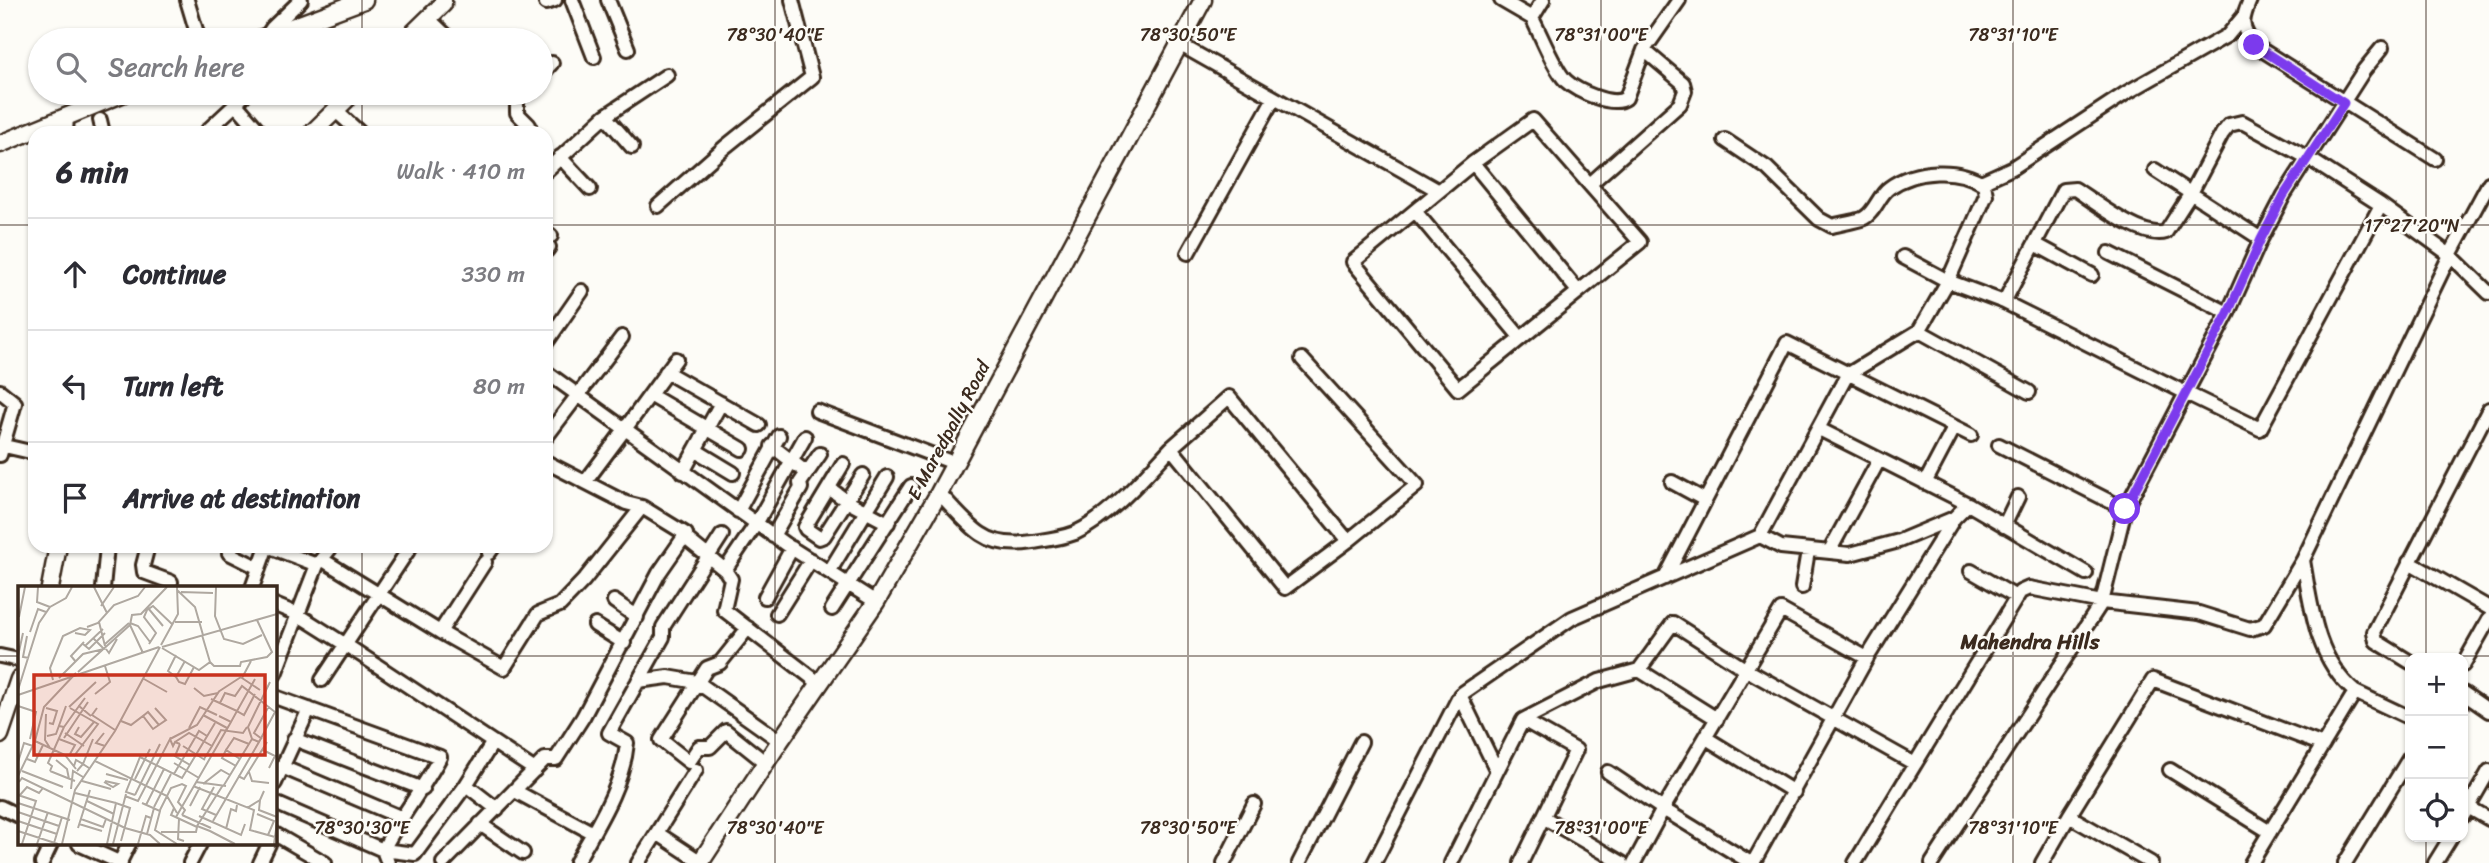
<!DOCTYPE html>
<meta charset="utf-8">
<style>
body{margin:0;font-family:Sriracha,sans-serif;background:#f2f2f3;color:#2b2b33}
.controls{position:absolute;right:21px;bottom:21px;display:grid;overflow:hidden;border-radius:14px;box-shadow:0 2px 5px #0004}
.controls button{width:63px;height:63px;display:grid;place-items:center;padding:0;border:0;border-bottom:2px solid #e1e1e2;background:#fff;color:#2b2b33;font:35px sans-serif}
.stop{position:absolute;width:21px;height:21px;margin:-16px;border:5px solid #7c3aed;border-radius:50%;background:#fff}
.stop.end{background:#7c3aed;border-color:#fff;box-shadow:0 2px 7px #0008}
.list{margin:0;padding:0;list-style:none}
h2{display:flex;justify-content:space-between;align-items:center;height:91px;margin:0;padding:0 28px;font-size:30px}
h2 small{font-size:23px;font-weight:400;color:#7c7c81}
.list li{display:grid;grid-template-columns:46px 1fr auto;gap:21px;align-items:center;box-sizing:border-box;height:112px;padding:0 28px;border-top:2px solid #e1e1e2}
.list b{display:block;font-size:26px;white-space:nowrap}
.list em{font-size:23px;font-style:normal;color:#7c7c81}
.icon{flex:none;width:38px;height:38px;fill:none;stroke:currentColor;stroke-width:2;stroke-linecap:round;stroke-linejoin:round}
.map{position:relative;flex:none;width:2489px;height:863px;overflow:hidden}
.search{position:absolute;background:#fff;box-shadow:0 2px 5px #0004;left:28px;top:28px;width:525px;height:77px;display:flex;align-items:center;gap:18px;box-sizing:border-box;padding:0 24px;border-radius:38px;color:#7c7c81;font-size:26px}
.panel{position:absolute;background:#fff;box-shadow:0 2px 5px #0004;left:28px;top:126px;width:525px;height:427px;border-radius:21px}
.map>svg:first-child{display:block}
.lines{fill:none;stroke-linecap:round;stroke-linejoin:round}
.minor-casing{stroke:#3b2a1e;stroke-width:18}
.major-casing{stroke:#3b2a1e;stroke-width:21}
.minor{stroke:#fdfcf7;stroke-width:12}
.major{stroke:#fdfcf7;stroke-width:16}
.route{stroke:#7c3aed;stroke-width:9}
.ticks{fill:none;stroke:#3b2a1e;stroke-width:2;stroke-opacity:0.45}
.labels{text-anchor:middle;stroke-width:5;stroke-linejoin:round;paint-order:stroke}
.street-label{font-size:19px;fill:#3b2a1e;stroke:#fdfcf7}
.neighbourhood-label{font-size:21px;font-weight:bold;fill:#3b2a1e;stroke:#fdfcf7}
.inset-road{fill:none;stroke:#afa8a0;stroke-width:2}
.view{fill:#c8321e;fill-opacity:0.15;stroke:#c8321e;stroke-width:3.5}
.inset-edge{fill:none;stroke:#3b2a1e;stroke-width:3.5}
.ticks-label{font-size:18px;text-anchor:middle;fill:#3b2a1e;stroke:#fdfcf7;stroke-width:5;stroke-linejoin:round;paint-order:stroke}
</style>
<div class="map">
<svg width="2489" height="863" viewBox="0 0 2489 863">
<rect width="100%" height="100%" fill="#fdfcf7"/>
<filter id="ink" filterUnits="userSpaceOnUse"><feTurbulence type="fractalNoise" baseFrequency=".0143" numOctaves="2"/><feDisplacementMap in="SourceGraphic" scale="14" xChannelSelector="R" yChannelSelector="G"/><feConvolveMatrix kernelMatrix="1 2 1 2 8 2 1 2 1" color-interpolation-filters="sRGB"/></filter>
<g filter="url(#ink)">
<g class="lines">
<!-- minor casing -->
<g class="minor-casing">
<path id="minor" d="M187 0 199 40
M572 0 594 57
M608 0 628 49
M1501 0 1532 18
M1543 0 1532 18C1540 33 1555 71 1566 81 1577 91 1613 108 1626 98L1644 50 1679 0
M2250 0C2241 21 2240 26 2254 45L2435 159
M546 3 555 0
M428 18 451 40
M266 37 272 28 301 0
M296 40 315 20
M1179 44 1439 191
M541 75 552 63
M509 93 517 99V113L529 125
M236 104 246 93
M336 111 360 133
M605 116 632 147
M100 120 103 133
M1533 120 1640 242 1458 389 1353 262 1473 163Z
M208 130 236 104 261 133
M66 133 67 116
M560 157 590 189
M1473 163 1577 290
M2155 170 2261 239
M546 171 605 116 667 75
M1981 182 2012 168 2126 93 2228 35 2243 17
M1590 184 1680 104 1685 91 1683 83 1644 50
M2381 205 2260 429 2186 393 2228 313 2261 239 2284 195 2364 70 2382 48
M658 206 725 147 812 77 792 0
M1415 211 1520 337
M546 232 551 236
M2035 244 2092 275
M546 251 549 247
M1188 253 1274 98
M2109 253 2228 313
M1903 257 1948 281 2004 302 2186 393 2125 509 1999 445
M2004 302 2063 190 2075 189C2095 202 2143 240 2166 232L2191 193 2222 134 2229 125 2242 122 2308 158 2381 205 2450 255 2489 293
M1919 331 2029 392
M546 343 582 291
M676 359 625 429 785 544 876 602
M546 372 625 429 586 481
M666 372 759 425
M0 391 15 403 0 455
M650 395 742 449
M817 411 954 463
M1819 429 1968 504 2086 573
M546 437 622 337
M0 445 35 453
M772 446 807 473
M1171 448 1229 397 1348 541
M695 450 733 473
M843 464 805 527 806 529 819 538 824 536 863 475
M683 472 721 403
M1672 482 1705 500
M1925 483 1954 428
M829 488 848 502 888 523
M939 493C952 506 966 524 981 534 997 545 1015 545 1033 542 1046 540 1062 538 1075 533 1111 516 1144 477 1171 448L1285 588 1348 541 1417 485 1302 359
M738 511 779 436
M2004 526 2018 497
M683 536 725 570 731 579 724 610 820 684
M773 536 801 488 800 483 820 454
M1760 536 1781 547 1850 554 1899 541 1954 518 1968 504
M148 546 143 565 144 572 171 582
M232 546 229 553 259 568
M267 546 317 565 275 674
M1829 552 1879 460
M489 553 494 546
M323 560 440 632
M485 562 440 632 504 668 538 614 560 605 584 580 642 507
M2409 562 2489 608
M317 565 332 546
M725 570 756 524 805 437
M1971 571 2016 597
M829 572 887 477
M1665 578 1787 343 1971 435
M1802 587 1808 551
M103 588 107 546
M252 588 267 546
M765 597 792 548
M614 601 637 617
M275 605 297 614 346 645 535 770
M832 609 911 486
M777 614 811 560
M595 625 624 643
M748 628 720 663 707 668 661 740 689 762 699 747H710L726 731 766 763
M0 656 19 660
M2410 662 2376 641 2374 632 2489 409
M2463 665 2489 619
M1639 670 1717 719
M322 680 411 546
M638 681 668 677 697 682 780 741
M2355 692 2410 718
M2463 693 2489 711
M1460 695 1572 618 1760 536 1847 375 1919 331 1948 281 1986 195 1984 184C1958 167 1915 169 1889 188 1879 195 1875 212 1864 218 1861 220 1839 224 1832 226L1819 219 1767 168 1725 140
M275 697 440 757C423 789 400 817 383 850L388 863
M1523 720 1599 681 1639 670 1673 623 1745 669 1915 764 1855 863
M1706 738 1794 792
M294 739 423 789
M1915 764 2020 592 2029 588 2102 602 2199 613 2250 629 2264 625 2303 560
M282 767 400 817
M2170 770 2270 832
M1608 772 1663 809 1751 863
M275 783 309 709
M466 785 497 809
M515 791 593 833
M275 803 383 850 415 854 466 785 493 742
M0 807 19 816
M2468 807 2489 819
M2069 816 2153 680 2323 745
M2463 816 2489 771
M1543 817 1622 863
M480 824 523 853
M657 833 701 862
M275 834 325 863
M79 844 121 863
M120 862 129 844
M42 863 51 844
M190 863 200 844
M260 863 269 844
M443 863 545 759H556L583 717 659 573 686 534 642 507 626 503 546 462
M576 863C597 825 623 786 627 743L609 733 663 637V627L722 535
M638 863 696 770
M1224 863 1254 804
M1299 863 1361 742
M1374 863 1460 695 1497 771 1523 720 1576 750 1521 863
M1451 863 1497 771
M1634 863 1663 809 1781 610 1867 658
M1753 863 1867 658 1954 518
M1932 863 2102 602 2125 509
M2042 863 2069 816 2151 863
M2251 863 2355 692C2316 659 2311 607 2303 560L2450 255 2489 183
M2345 863 2410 757
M2435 863 2451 837"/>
</g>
<!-- major casing -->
<g class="major-casing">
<path id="major" d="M257 40 364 0
M406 40 443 4V0
M312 133 353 93
M0 144 124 93
M50 588 58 546
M0 735 19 679
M700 863 780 741 876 602 939 493 1203 0"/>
</g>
<!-- minor -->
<use href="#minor" class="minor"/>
<!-- major -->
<use href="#major" class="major"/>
</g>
</g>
<g class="lines" filter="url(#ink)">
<!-- route -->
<path class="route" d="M2125 509 2228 313 2261 239 2284 195 2344 103 2254 45"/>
</g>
<!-- ticks -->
<path class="ticks" d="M362 0V40M775 0V863M1188 0V863M1601 0V863M2013 0V863M2426 0V658M362 93V133M0 225H35M546 225H2489M362 546V863M0 656H19M275 656H2489M2426 837V863"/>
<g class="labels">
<!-- street labels -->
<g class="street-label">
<text transform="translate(948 430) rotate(-62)" y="7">E Maredpally Road</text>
</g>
<!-- neighbourhood labels -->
<g class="neighbourhood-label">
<text x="2030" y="649">Mahendra Hills</text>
</g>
</g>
<!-- overview -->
<g transform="translate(18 586)">
<rect width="259" height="259" fill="#fdfcf7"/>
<path class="inset-road" d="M20 1 19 16 32 21M76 1 89 27M198 1 197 30 206 53 225 58 244 49M159 4 177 21 185 49M163 6 195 7M83 20 96 1M130 22 145 40M1 31 7 1M81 36 87 60M157 36H184M112 37 120 40 132 56M112 39 125 67M69 41 80 37 96 19 120 10 127 1M12 46 20 23 28 26M9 50 5 71 11 72M65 58 71 63 87 47M87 58 111 37M131 58 138 47 126 31 129 24 135 20 155 39M143 59 160 28 159 1M67 60 85 43M144 61 259 28M144 62 181 84 192 76 184 49M88 63 91 67 99 53M158 69 150 85 158 91M0 70 5 47M167 75 158 91 161 96 167 98 176 81M233 75 224 92 242 104M58 76 53 70 66 56M192 76 196 80H222L223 76 249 71 254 66 239 34M60 86 112 39 114 29 123 28 149 1M41 92 65 68 86 63 75 52M126 93 149 106M35 94 32 82 45 50 62 42 72 44 67 49 57 47M0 104 21 37 32 21 48 12 54 1M200 106 223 91M77 108 92 96 87 80M237 108 226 129 219 125 237 93M0 109 141 61M67 112 61 120 73 130M193 113 219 125 213 136 201 130M202 117 207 107 217 110 224 100 257 126 241 156 234 153M0 120 18 126 12 153M51 121 78 96M28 122 39 125 35 138 31 137M52 122 80 138 56 170M79 122 74 129 97 144M28 128 27 154 32 162M185 129 209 142M125 130 130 126 141 139M103 135 113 139 125 130 135 143 148 134 137 122M46 141 61 120M61 141 57 148 63 151 76 136M171 142 182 121 199 129M47 147 66 160M86 147 78 157 87 160M29 150 38 148 48 120M46 152 70 116M41 153 57 159 52 168M152 153 179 139 200 107 186 110 176 102M244 153 236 147 251 120M17 155 47 169 58 183M157 156 171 147 194 160 186 173M162 158 157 170 172 179M165 160 187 174M194 160 203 144 225 147 229 141M208 164 216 152 231 158M245 164 257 170 251 182M9 173 17 176 25 159M38 174 49 183 51 193M77 175 149 210 159 227M0 176 6 157 15 160M156 177 181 192M56 180 58 174 65 178 59 185M218 180 204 172 208 164 222 173M71 182 65 178 75 153M4 185 45 201M32 185 34 180 30 177 46 141 41 140M32 185 57 195M231 186 234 195 251 197M88 188 110 194M156 188 181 145 189 150M0 190 17 155 26 121 58 87M220 190 226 193 249 156M117 193 132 163M64 195 93 203M1 196 4 192 107 242 132 249 142 258M86 196 95 201 100 198 87 195M178 196 208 200M185 198 203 184 212 189M206 199 234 153 230 141 252 96M175 200 236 224 232 244 257 251M196 201 184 223 198 229M53 203 55 185 65 191M57 207 98 217M0 209 18 215 4 258M2 209 9 201 21 207 25 202M117 209 108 206 122 171 164 192 197 137M117 209 142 158M107 210 120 215 152 153 155 160 157 156 162 158M242 214 241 224 259 231M69 215 96 228M0 217 52 234M124 217 142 225 137 244 159 258M128 219 146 183M172 220 182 201M136 221 153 188M156 222 153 229 179 241M229 222 242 214 246 205M142 224 153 202 164 198 168 200 160 216 167 224 164 229M0 226 41 240M239 228 256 235 250 249M164 229 193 242M181 230 223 249 227 238M158 231 213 136M63 233 85 241 88 233M161 233 160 253 166 255M0 235 39 248M195 235 241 156M61 238 84 245M60 242 72 204M208 243 213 223 218 225 219 219M0 245 40 258M192 245 179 240 205 199M192 245 217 258M143 246H178L179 241M129 248 136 222M36 257 44 231M19 258 30 226M44 258 57 204 97 145 142 61M89 258 98 217 112 222 103 255M95 258 108 208M120 258 128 230 133 232M256 258 259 236"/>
<path class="view" d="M16 89H247V169H16Z"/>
<rect width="259" height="259" class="inset-edge"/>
</g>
<g class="ticks-label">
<text x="775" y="41">78°30'40"E</text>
<text x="1188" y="41">78°30'50"E</text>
<text x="1601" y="41">78°31'00"E</text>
<text x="2013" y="41">78°31'10"E</text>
<text x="2412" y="232">17°27'20"N</text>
<text x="362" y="834">78°30'30"E</text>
<text x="775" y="834">78°30'40"E</text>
<text x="1188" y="834">78°30'50"E</text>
<text x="1601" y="834">78°31'00"E</text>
<text x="2013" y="834">78°31'10"E</text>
</g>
</svg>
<div class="controls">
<button>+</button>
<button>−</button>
<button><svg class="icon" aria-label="locate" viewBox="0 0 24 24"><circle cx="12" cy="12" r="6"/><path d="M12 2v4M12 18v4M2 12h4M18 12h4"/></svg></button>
</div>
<div class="stop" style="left:2125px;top:509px"></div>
<div class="stop end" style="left:2254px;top:45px"></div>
<div class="search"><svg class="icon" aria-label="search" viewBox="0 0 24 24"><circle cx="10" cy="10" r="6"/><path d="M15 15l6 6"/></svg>Search here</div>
<section class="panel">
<h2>6 min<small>Walk · 410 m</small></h2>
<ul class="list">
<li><svg class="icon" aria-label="ahead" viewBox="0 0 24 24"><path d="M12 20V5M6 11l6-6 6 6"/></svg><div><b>Continue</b></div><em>330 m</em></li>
<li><svg class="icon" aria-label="left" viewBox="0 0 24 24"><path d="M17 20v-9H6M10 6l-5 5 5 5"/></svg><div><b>Turn left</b></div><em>80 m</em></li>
<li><svg class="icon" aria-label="arrive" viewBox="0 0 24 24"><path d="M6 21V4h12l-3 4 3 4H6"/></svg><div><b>Arrive at destination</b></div></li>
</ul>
</section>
</div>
